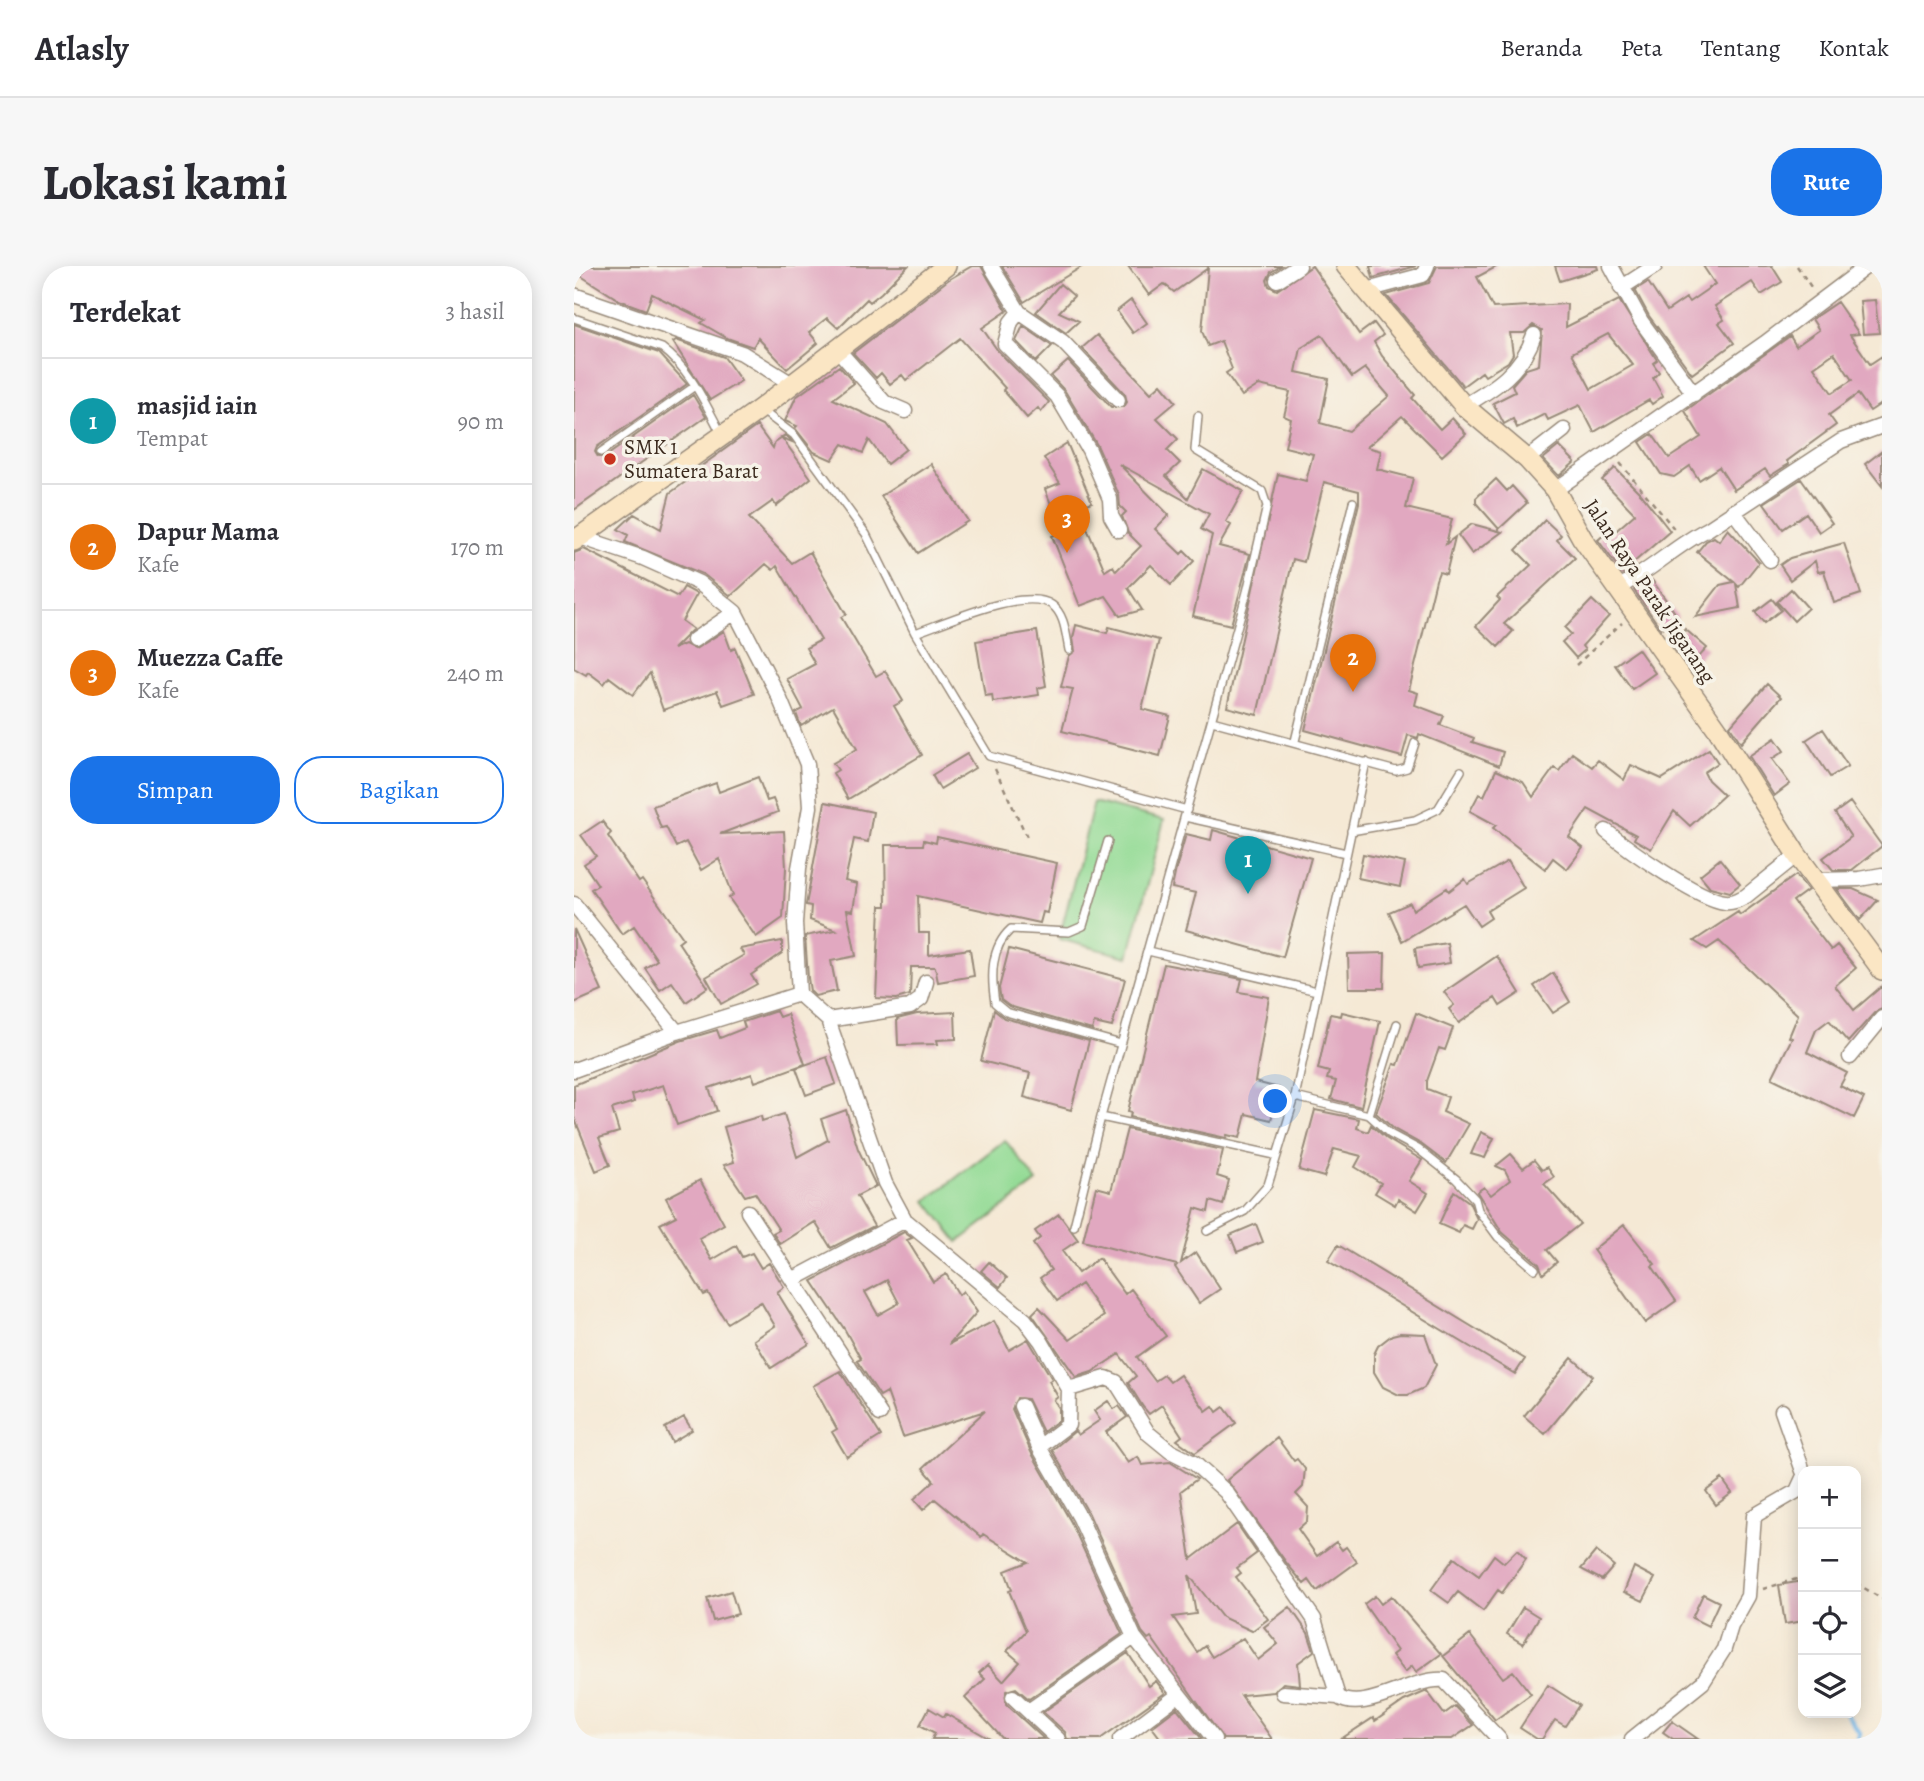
<!DOCTYPE html>
<html lang="id">
<meta charset="utf-8">
<style>
body{margin:0;font-family:Alegreya,serif;background:#f7f7f7;color:#2b2b33}
.controls{position:absolute;right:21px;bottom:21px;display:grid;overflow:hidden;border-radius:14px;box-shadow:0 4px 18px #0003}
.controls button{width:63px;height:63px;display:grid;place-items:center;padding:0;border:0;border-bottom:2px solid #e1e1e2;background:#fff;color:#2b2b33;font:35px sans-serif}
.you{position:absolute;left:702px;top:836px;width:24px;height:24px;margin:-18px;border:5px solid #fff;border-radius:50%;background:#1a73e8;box-shadow:0 0 0 10px #1a73e833}
.badge{display:grid;place-items:center;width:46px;height:46px;border-radius:50%;background:#1a73e8;color:#fff;font-size:23px;font-weight:700}
.pin{position:absolute;translate:-50% -58px;filter:drop-shadow(0 2px 4px #0008)}
.pin::after{content:'';position:absolute;top:37px;width:24px;height:21px;background:inherit;clip-path:polygon(0 0,100% 0,50% 100%)}
.list{margin:0;padding:0;list-style:none}
h2{display:flex;justify-content:space-between;align-items:center;height:91px;margin:0;padding:0 28px;font-size:30px}
h2 small{font-size:23px;font-weight:400;color:#7c7c81}
.list li{display:grid;grid-template-columns:46px 1fr auto;gap:21px;align-items:center;box-sizing:border-box;height:126px;padding:0 28px;border-top:2px solid #e1e1e2}
.list b{display:block;font-size:26px;white-space:nowrap}
.list p{margin:0;font-size:23px;white-space:nowrap;color:#7c7c81}
.list em{font-size:23px;font-style:normal;color:#7c7c81}
.actions{display:flex;gap:14px;padding:21px 28px}
.actions a{flex:1;padding:16px 0;border:2px solid #1a73e8;border-radius:28px;text-align:center;font-size:24px;color:#1a73e8}
.actions .main{background:#1a73e8;color:#fff}
.icon{flex:none;width:38px;height:38px;fill:none;stroke:currentColor;stroke-width:2;stroke-linecap:round;stroke-linejoin:round}
.map{position:relative;flex:none;width:1308px;height:1473px;overflow:hidden;border-radius:28px}
header{display:flex;align-items:center;gap:42px;box-sizing:border-box;height:98px;padding:0 35px;background:#fff;border-bottom:2px solid #e1e1e2}
header strong{font-size:33px}
nav{display:flex;gap:38px;margin-inline-start:auto;font-size:24px}
.intro{display:flex;align-items:center;justify-content:space-between;box-sizing:border-box;height:168px;padding:0 42px}
h1{margin:0;font-size:49px}
.button{padding:18px 32px;border-radius:28px;background:#1a73e8;color:#fff;font-size:24px;font-weight:700}
main{display:flex;gap:42px;padding:0 42px}
aside{flex:1;background:#fff;border-radius:28px;box-shadow:0 4px 18px #0003}
.map>svg:first-child{display:block}
.green{fill:#94db96;stroke:#68825a;stroke-width:2}
.lines{fill:none;stroke-linecap:round;stroke-linejoin:round}
.stream{stroke:#77bcee;stroke-width:4.5}
.building{fill:#e1a8c0;fill-rule:evenodd}
.lane-casing{stroke:#988a7a;stroke-width:10}
.street-casing{stroke:#988a7a;stroke-width:17}
.secondary-casing{stroke:#988a7a;stroke-width:22}
.path{stroke:#988a7a;stroke-width:2.5;stroke-dasharray:5 5;stroke-linecap:butt}
.lane{stroke:#fff;stroke-width:7}
.street{stroke:#fff;stroke-width:14}
.secondary{stroke:#fbe6c4;stroke-width:19}
.poi-dot{fill:#c8321e;stroke:#f7f3e8;stroke-width:2.5}
.labels{text-anchor:middle;stroke-width:7;stroke-linejoin:round;paint-order:stroke}
.poi-label{font-size:21px;fill:#3b2a1e;stroke:#f7f3e8;text-anchor:start}
.street-label{font-size:21px;fill:#3b2a1e;stroke:#f7f3e8}
</style>
<header>
<strong>Atlasly</strong>
<nav><a>Beranda</a><a>Peta</a><a>Tentang</a><a>Kontak</a></nav>
</header>
<div class="intro"><h1>Lokasi kami</h1><a class="button">Rute</a></div>
<main>
<aside>
<h2>Terdekat<small>3 hasil</small></h2>
<ul class="list">
<li><span class="badge" style="background:#0f9aa8">1</span><div><b>masjid iain</b><p>Tempat</p></div><em>90 m</em></li>
<li><span class="badge" style="background:#e8710a">2</span><div><b>Dapur Mama</b><p>Kafe</p></div><em>170 m</em></li>
<li><span class="badge" style="background:#e8710a">3</span><div><b>Muezza Caffe</b><p>Kafe</p></div><em>240 m</em></li>
</ul>
<div class="actions"><a class="main">Simpan</a><a>Bagikan</a></div>
</aside>
<div class="map">
<svg width="1308" height="1473" viewBox="0 0 1308 1473">
<rect width="100%" height="100%" fill="#f7f3e8"/>
<filter id="ink" filterUnits="userSpaceOnUse"><feTurbulence type="fractalNoise" baseFrequency=".0143" numOctaves="2"/><feDisplacementMap in="SourceGraphic" scale="14" xChannelSelector="R" yChannelSelector="G"/><feConvolveMatrix kernelMatrix="1 2 1 2 8 2 1 2 1" color-interpolation-filters="sRGB"/></filter>
<filter id="wash" filterUnits="userSpaceOnUse"><feTurbulence type="fractalNoise" baseFrequency=".00686" numOctaves="4" result="noise"/><feDisplacementMap in="SourceGraphic" scale="28" xChannelSelector="R" yChannelSelector="G"/><feGaussianBlur stdDeviation="1.57" result="paint"/><feColorMatrix in="noise" values="0 0 0 0 0 0 0 0 0 0 0 0 0 0 0 0 0 1.4 0 .05"/><feComposite in="paint" operator="in"/></filter>
<g filter="url(#wash)">
<rect width="100%" height="100%" fill="#f5e9d5"/>
<!-- green -->
<path class="green" d="M520 536 590 554 554 691 485 673Z
M431 874 463 916 384 976 352 935Z"/>
<g class="lines">
<!-- stream -->
<path class="stream" d="M1271 1447 1286 1467 1284 1473"/>
</g>
<g id="blocks">
<!-- building -->
<path class="building" d="M13 0H334L307 27 296 36 293 33 264 62 253 52 235 66 244 77 213 103 184 72 179 81 153 72 127 57 131 54 78 28 72 44 45 34 7 10Z
M398 0H407L433 45 408 62 424 85 475 136 467 146 464 142 453 152 429 124 431 122 386 72 332 114 328 109 316 118 307 107 302 112 279 87 374 14Z
M428 0H509L450 36Z
M554 0H707L697 6 693 14 695 20 703 24 738 0 785 68 800 57 809 69 800 76 808 90 841 129 838 132 866 163 878 152 892 168 868 190 828 150 793 181 807 185 803 203 839 212 832 242 878 253 872 278 881 271 872 308 865 306 862 314 835 424 844 427 841 439 870 450 866 459 900 472 898 476 929 486 925 500 845 468 844 472 834 469 828 491 731 464 785 237V225L750 216 730 296 719 293 683 449 653 441 704 208 732 215 739 188 711 181 717 153 710 150 716 126 685 119 668 130 652 107 658 103 647 75 634 80 628 65 634 2 600 26 590 18 575 29ZM748 69 778 111 791 102 815 130 775 165 746 157 755 113 722 106 727 82Z
M796 0H842L799 12Z
M863 0H924L903 11 919 42 993 38 992 61 1045 34 1083 94 1079 97 1085 106 1079 112 1089 130 1078 138 1075 134 1020 166 1006 139 974 154 971 148 943 162 939 153 930 158 919 137 941 126 938 119 952 103 965 99 968 64 959 59 950 67H936L939 88 934 96 911 110 908 106 889 120 812 29 855 17ZM1034 68 1059 99 1017 123 998 87Z
M981 0H1023L1024 3 986 15Z
M1129 0H1198L1208 16 1187 29 1178 16 1141 40 1150 54 1145 57 1160 77 1118 108 1075 50 1061 24 1074 16 1093 45 1112 32 1115 36 1141 18Z
M486 18 500 30 485 46 505 55 492 67 462 46Z
M557 34 573 57 559 67 543 45Z
M1301 34 1305 67 1289 68 1286 35Z
M1263 36 1285 68 1276 69 1296 98 1308 90V137L1296 145 1284 128 1255 149 1262 159 1213 195 1215 198 1196 210 1191 203 1160 224 1145 201 1125 214 1116 200 1100 211 1087 208 1066 176 1078 168 1095 192 1127 171 1111 145 1216 70 1222 80 1245 64 1238 53ZM1260 87 1278 114 1258 127 1240 101Z
M0 58 85 87 113 118 23 181 21 186 24 191H31L119 129 132 151 0 244Z
M449 60 478 80 462 96 442 75Z
M523 69 577 127 587 118 602 136 583 152 604 173 593 184 606 197 592 210 614 232 629 203 669 225 652 256 657 259 645 280 676 288 657 359 619 350 638 269 627 263 635 248 545 198 595 249 581 263 607 288 610 285 620 295 597 319 577 299 554 322 568 344 546 350 532 330 506 340 478 270 488 266 471 223 486 217 470 192 493 177 518 236 510 239 513 245 507 248 531 305 539 300 542 305 567 280 554 267 548 250 552 246 546 240 545 229 523 179 491 125 477 110 494 95 537 141H550L553 136 551 128 508 82Z
M102 74 150 91 167 115 136 134 99 76Z
M265 100 280 117 259 133 313 158 332 183 313 198 295 174 289 187 269 178 258 194 240 186 221 162 223 160 211 155 222 131Z
M183 160 199 182 201 176 211 169 216 173 218 176 208 172 237 212 202 240 199 235 175 252 218 297 236 286 272 348 267 351 302 410 311 405 329 435 320 440 348 489 274 533 259 507 264 504 259 497 283 483 259 441 227 460 222 447 229 443 213 413 241 398 232 382 247 374 203 300 199 304 192 298 157 330 129 308 51 276 54 269 44 263 60 248 87 263 96 227 124 207 122 204Z
M985 180 1001 196 985 210 969 193Z
M1308 185V220L1291 198Z
M357 198 394 255 344 287 307 230Z
M1041 202 1067 228 1096 265 1059 297 1062 300 1049 308 1024 274 1033 266 1036 270 1061 248 1028 214Z
M922 213 933 225 938 220 953 237 925 263 902 237V232Z
M1227 213 1258 257 1245 266 1232 247 1209 263 1190 237Z
M971 254 987 269 983 274 1001 292 930 358 939 365 924 381 902 360 926 334 923 331 957 299 942 284Z
M898 258 928 266 898 288 884 269Z
M1154 263 1185 296 1165 321 1162 318 1166 342 1121 351 1146 319 1160 316 1123 286 1132 275 1140 271 1145 275Z
M1270 277 1287 328 1260 337 1250 305 1244 306 1241 295 1216 314 1206 299 1216 292Z
M10 283 104 331 110 321 123 328 108 355 119 363 99 383 111 378 121 383 150 365 157 384 161 382 180 428 149 439 143 425 89 444 76 407 59 429 35 411 30 418 14 406 12 409 0 402V287Z
M1078 314 1104 351 1087 363 1060 324Z
M1217 323 1234 342 1220 355 1203 336Z
M1198 333 1207 344 1190 357 1181 346Z
M1018 334 1035 350 1008 380 1011 384 1002 392 988 376 997 368 991 362Z
M502 359 533 367 535 361 585 374 568 443 596 450 586 490 488 465 499 423 487 421 495 390 501 385 499 372Z
M1111 363 1133 382 1115 402 1099 379Z
M463 365 472 420 464 422 465 429 419 436 418 429 411 430 402 375Z
M1064 383 1081 407 1058 423 1041 399Z
M1193 418 1207 431 1167 477 1156 460Z
M1249 463 1274 500 1256 511 1232 474Z
M1201 472 1210 485 1198 493 1216 518 1200 530 1175 490Z
M1135 483 1144 497 1130 506 1134 514 1150 529 1116 560 1100 545 1077 583 1060 573 1062 569 1014 543 995 571 1009 582 993 603 979 592 971 603 919 562 922 559 896 545 905 528 910 530 922 504 949 516 959 531 980 502 985 505 998 487 1018 501 1024 494 1050 514 1057 499 1088 513Z
M393 488 401 502 366 523 358 509Z
M184 511 193 535 199 533 204 546 146 568 210 565 212 602 209 652 182 671 155 632 159 629 145 593 127 604 112 576 102 581 92 561 87 562 79 540 142 517 145 526Z
M251 536 299 546 294 576 280 573 271 615 283 618 279 645 273 644 282 690 257 695 263 725 241 730 236 725 234 712 231 670 262 664 236 654 237 640 232 639Z
M1276 536 1308 580 1278 604H1259L1249 592 1277 571 1261 547Z
M28 555 37 567 34 570 65 616 68 614 109 672 104 676 134 721 112 736 98 716 86 724 71 702 83 694 60 660 48 668 17 623 24 619 10 598 22 590 7 569Z
M639 564 737 592 709 691 612 664 622 627 598 622 602 603 612 568 637 574Z
M363 571 483 597 473 647 469 646 466 657 344 630 345 667H355V689L396 683 400 710 364 716 361 701H337L336 729 322 733 302 732 306 640H312L311 579H349L350 574 362 577Z
M789 588 831 597 826 621 784 612Z
M1146 593 1166 618 1156 626 1136 621 1126 609Z
M934 595 950 622 913 645 917 652 905 660 890 638 828 675 815 646 836 637 839 644 873 622 875 625 891 613 894 618Z
M1222 609 1234 624 1219 635 1257 684 1263 679 1282 702 1261 720 1280 744 1308 720V743L1301 746 1274 776 1255 754 1242 764 1233 786 1273 807 1266 820 1290 832 1280 852 1198 812 1218 772 1215 771 1224 749 1145 675 1133 683 1120 675 1164 646 1166 649Z
M1263 623H1279L1304 634 1286 654Z
M0 663 28 725 0 737Z
M208 675V687L177 709 183 718 147 738 132 711 170 689 166 683Z
M873 677 876 697 844 702 841 682Z
M435 683 551 713 538 761 520 757 518 764 435 740 427 734 425 722Z
M811 687 810 722H775L774 688Z
M923 690 946 727 926 740 921 732 885 757 875 743 880 739 870 726Z
M590 698 668 713 665 726 695 731 681 816 705 822 697 854 672 848 666 872 653 869 652 872 556 851 557 846 554 845Z
M979 707 996 736 979 747 960 720Z
M420 744 430 752 515 775 497 844 450 831 456 807 407 795Z
M202 745 205 751 213 748 231 798 181 816 178 808 135 822 143 845 103 859 89 819 58 829 60 836 38 843 45 866 25 872 36 899 22 905 0 851V819L106 775 143 764 146 772 171 762 169 756Z
M381 746 382 773 363 774 364 778 324 779 323 753 343 748Z
M768 746 806 755 787 841 757 833 762 815 753 813 755 806 744 803 756 748 767 750Z
M842 747 879 762 871 784 865 782 853 815V823L874 831 869 846 895 858 872 897 847 878 820 863 802 847 820 798 824 799Z
M253 791 262 818 232 829 222 802Z
M272 844 284 883 302 920 283 930 300 960 257 982 241 956 206 978 199 967 205 964 181 927 171 930 150 899 160 896 150 861 187 850 188 855 210 848 223 891 254 874 247 853Z
M741 844 785 853 783 862 794 866 797 859 813 873 848 894 835 915 854 927 843 945 824 933 821 939 801 927 807 917 781 901 787 890 760 883 750 911 725 904Z
M553 863 649 884 643 910 655 914 649 939 636 935 634 946 621 942 607 997 622 986 646 1023 625 1037 601 1001 603 999 509 975 522 921 537 925Z
M907 866 920 872 911 892 897 888Z
M937 888 949 902 960 894 968 904 973 901 980 911 970 918 1006 958 973 984 983 996 969 1008 965 998 928 966 903 926 910 921 917 929 936 914 931 904 922 900Z
M126 914 150 958 125 972 138 994 162 980 168 991 178 987 187 1002 195 997 210 1021 203 1026 235 1078 197 1102 180 1074 201 1060 187 1036 153 1057 134 1027 130 1029 86 958 102 950 92 932Z
M880 925 895 936 903 953 898 963 889 959 885 967 865 958Z
M485 948 504 974 488 985 504 1007 525 992 551 1028 557 1023 592 1070 563 1091 581 1115 590 1109 596 1116 606 1109 632 1145 639 1140 643 1146 650 1141 662 1157 621 1187 603 1174 608 1170 588 1139 575 1148 569 1141 554 1117 562 1110 545 1088 518 1106 502 1111 458 1048 465 1041 496 1074 530 1050 507 1018 483 1035 466 1012 477 1004 459 978 466 972 461 965Z
M682 958 689 976 663 986 656 969Z
M1050 959 1081 998 1078 1000 1102 1035 1071 1057 1019 984Z
M330 966 338 972 333 974 359 1016 372 1008 385 1029 389 1025 403 1046 375 1078 420 1055 435 1084 454 1073 478 1113 475 1115 484 1131 480 1134 485 1142V1154L469 1166 453 1133 443 1132 438 1143 457 1186 497 1256 548 1368 455 1433 442 1422 432 1425V1438L470 1473H429L391 1432 411 1413 405 1407 414 1399 429 1415 446 1396 433 1385 452 1365 435 1325 438 1324 431 1305 454 1296 409 1268 407 1271 361 1233 349 1244 340 1233 360 1215 349 1202 411 1145 329 1171 313 1126 306 1130 283 1095 287 1093 271 1064 238 1015ZM313 1014 325 1037 304 1049 291 1026Z
M764 979 951 1093 941 1108 754 995Z
M415 996 433 1012 426 1021 407 1005Z
M826 1067 851 1068 862 1099 850 1122 834 1129H825L809 1121 800 1106V1088L804 1080 818 1069Z
M998 1092 1019 1110 971 1168 950 1150Z
M266 1105 307 1170 273 1191 258 1166 263 1163 239 1120Z
M534 1135 540 1143 545 1140 553 1151 532 1166 554 1197 564 1191 568 1199 596 1196 623 1213 607 1225 617 1293 663 1258 683 1287 663 1302 667 1307 662 1311 694 1353 678 1365 648 1351 615 1309 622 1348 599 1351 623 1386 631 1380 638 1391 669 1372 684 1394 704 1378 690 1361 716 1341 734 1367 740 1385 724 1397 726 1419 709 1417 700 1426 667 1429 698 1473H649L577 1371 574 1373 568 1366 515 1248 478 1184 501 1165 504 1169 526 1154 520 1145Z
M110 1151 118 1164 98 1176 91 1162Z
M703 1172 720 1195 723 1193 731 1203 729 1221 722 1228 734 1241 733 1255 724 1263 743 1290 762 1276 768 1284 772 1281 783 1296 743 1325 735 1314 730 1318 714 1299 653 1214Z
M1148 1213 1158 1227 1142 1239 1132 1225Z
M943 1284 952 1293 928 1327 924 1324 909 1345 884 1326 875 1337 857 1324 880 1292 905 1310 920 1289 930 1297Z
M1022 1285 1040 1300 1028 1314 1007 1303Z
M1060 1301 1081 1312 1069 1335 1050 1326Z
M1229 1315V1355L1211 1358 1205 1319Z
M157 1325 164 1348 139 1355 133 1332Z
M1129 1328 1145 1336 1134 1360 1118 1352Z
M801 1330 807 1338 817 1330 867 1388 842 1406 838 1400 831 1406 818 1389 823 1385 790 1338Z
M949 1341 965 1351 949 1378 933 1368Z
M896 1369 929 1412 939 1405 957 1428 921 1454 869 1390Z
M554 1387 575 1420 582 1415 591 1427 526 1473H493L491 1466 469 1446Z
M974 1419 1005 1439 991 1460 981 1454 968 1473H963L946 1462Z
M853 1425 870 1448 881 1440 899 1459 878 1473H767L799 1452 801 1455 830 1435Z
M355 1442 370 1451 372 1448 416 1473H358L361 1467 346 1459Z
M603 1442 628 1473H587L578 1461Z
M1098 1455 1124 1473H1099L1089 1466Z"/>
</g>
</g>
<g filter="url(#ink)">
<use href="#blocks" fill-opacity="0" stroke="#988a7a" stroke-width="2"/>
<g class="lines">
<!-- lane casing -->
<g class="lane-casing">
<path id="lane" d="M0 52 88 82C116 103 131 137 147 167
M186 143 220 169 292 268 341 367 415 490 613 544
M27 186 121 120
M341 367C371 357 451 320 478 339 491 348 492 370 495 384
M638 455 822 505 833 502 841 477
M721 475 779 236
M611 551 772 587
M777 565 841 554 864 543 887 505
M534 575 509 660 495 666 437 663C416 682 417 711 421 737L432 746 547 778
M574 685 743 725
M721 831 795 849 816 868 844 883 882 913 901 933 904 944 924 971 961 1003
M795 849 823 758
M527 851 701 889
M500 960 527 851 673 326 693 240 688 225 621 184 624 150
M633 965 671 945 694 919 721 831 792 496"/>
</g>
<!-- street casing -->
<g class="street-casing">
<path id="street" d="M417 0 445 46 437 56 431 78 483 130 515 184 536 233 537 250 545 264
M1037 0 1067 55 1120 128
M703 14 725 0
M1047 22 1081 0
M793 24 849 9 853 0
M0 29 168 87 218 118
M445 46 489 76 544 134
M263 83 310 136 331 145
M890 140C921 122 948 105 960 69
M953 193 990 164
M981 224 1191 77 1293 0
M1159 245 1196 294
M6 271 69 292 125 317 161 346 205 431 233 498 236 541 225 602 221 657 225 728 254 754 311 917 331 954 451 1054 467 1075 495 1123 532 1112 542 1116 574 1167 596 1185 620 1197 652 1226 740 1353 764 1431C790 1449 837 1411 870 1414L925 1473
M1043 322C1076 306 1102 279 1134 263L1267 175 1308 160
M120 374 161 346
M1032 565C1054 583 1124 633 1151 636 1159 637 1164 634 1172 630L1223 589
M1242 614 1285 613 1308 609
M0 638 103 766
M254 754 336 741 347 733 352 716
M1276 791 1308 752
M0 804 103 766 225 728
M174 946 306 1148
M220 1013 331 954
M447 1140 465 1181 506 1252 560 1371 640 1473
M1208 1145 1229 1205
M465 1181 494 1159 495 1123
M709 1427 764 1431
M439 1431 484 1473
M456 1444 560 1371
M546 1473 603 1430
M1058 1473 1129 1416 1150 1383 1157 1360 1174 1330 1180 1250 1223 1225 1229 1212"/>
</g>
<!-- secondary casing -->
<g class="secondary-casing">
<path id="secondary" d="M772 0 890 140 953 193 981 224 1008 272 1144 464 1223 589 1308 704
M0 275 186 143 372 0"/>
</g>
<!-- path -->
<path class="path" d="M1223 0 1239 24
M1046 197 1102 265
M1002 399 1048 357
M421 503 454 573
M1282 1317 1308 1333
M1189 1323 1229 1311"/>
<!-- lane -->
<use href="#lane" class="lane"/>
<!-- street -->
<use href="#street" class="street"/>
<!-- secondary -->
<use href="#secondary" class="secondary"/>
</g>
</g>
<!-- markers -->
<circle class="poi-dot" cx="36" cy="193" r="7"/>
<g class="labels">
<!-- poi labels -->
<g class="poi-label">
<text x="50" y="188">SMK 1<tspan x="50" dy="24">Sumatera Barat</tspan></text>
</g>
<!-- street labels -->
<g class="street-label">
<text transform="translate(1076 325) rotate(56)" y="7">Jalan Raya Parak Jigarang</text>
</g>
</g>
</svg>
<div class="controls">
<button>+</button>
<button>−</button>
<button><svg class="icon" aria-label="locate" viewBox="0 0 24 24"><circle cx="12" cy="12" r="6"/><path d="M12 2v4M12 18v4M2 12h4M18 12h4"/></svg></button>
<button><svg class="icon" aria-label="layers" viewBox="0 0 24 24"><path d="M12 4l9 5-9 5-9-5zM3 14l9 5 9-5"/></svg></button>
</div>
<div class="you"></div>
<div class="pin badge" style="left:674px;top:628px;background:#0f9aa8">1</div>
<div class="pin badge" style="left:779px;top:426px;background:#e8710a">2</div>
<div class="pin badge" style="left:493px;top:287px;background:#e8710a">3</div>
</div>
</main>
